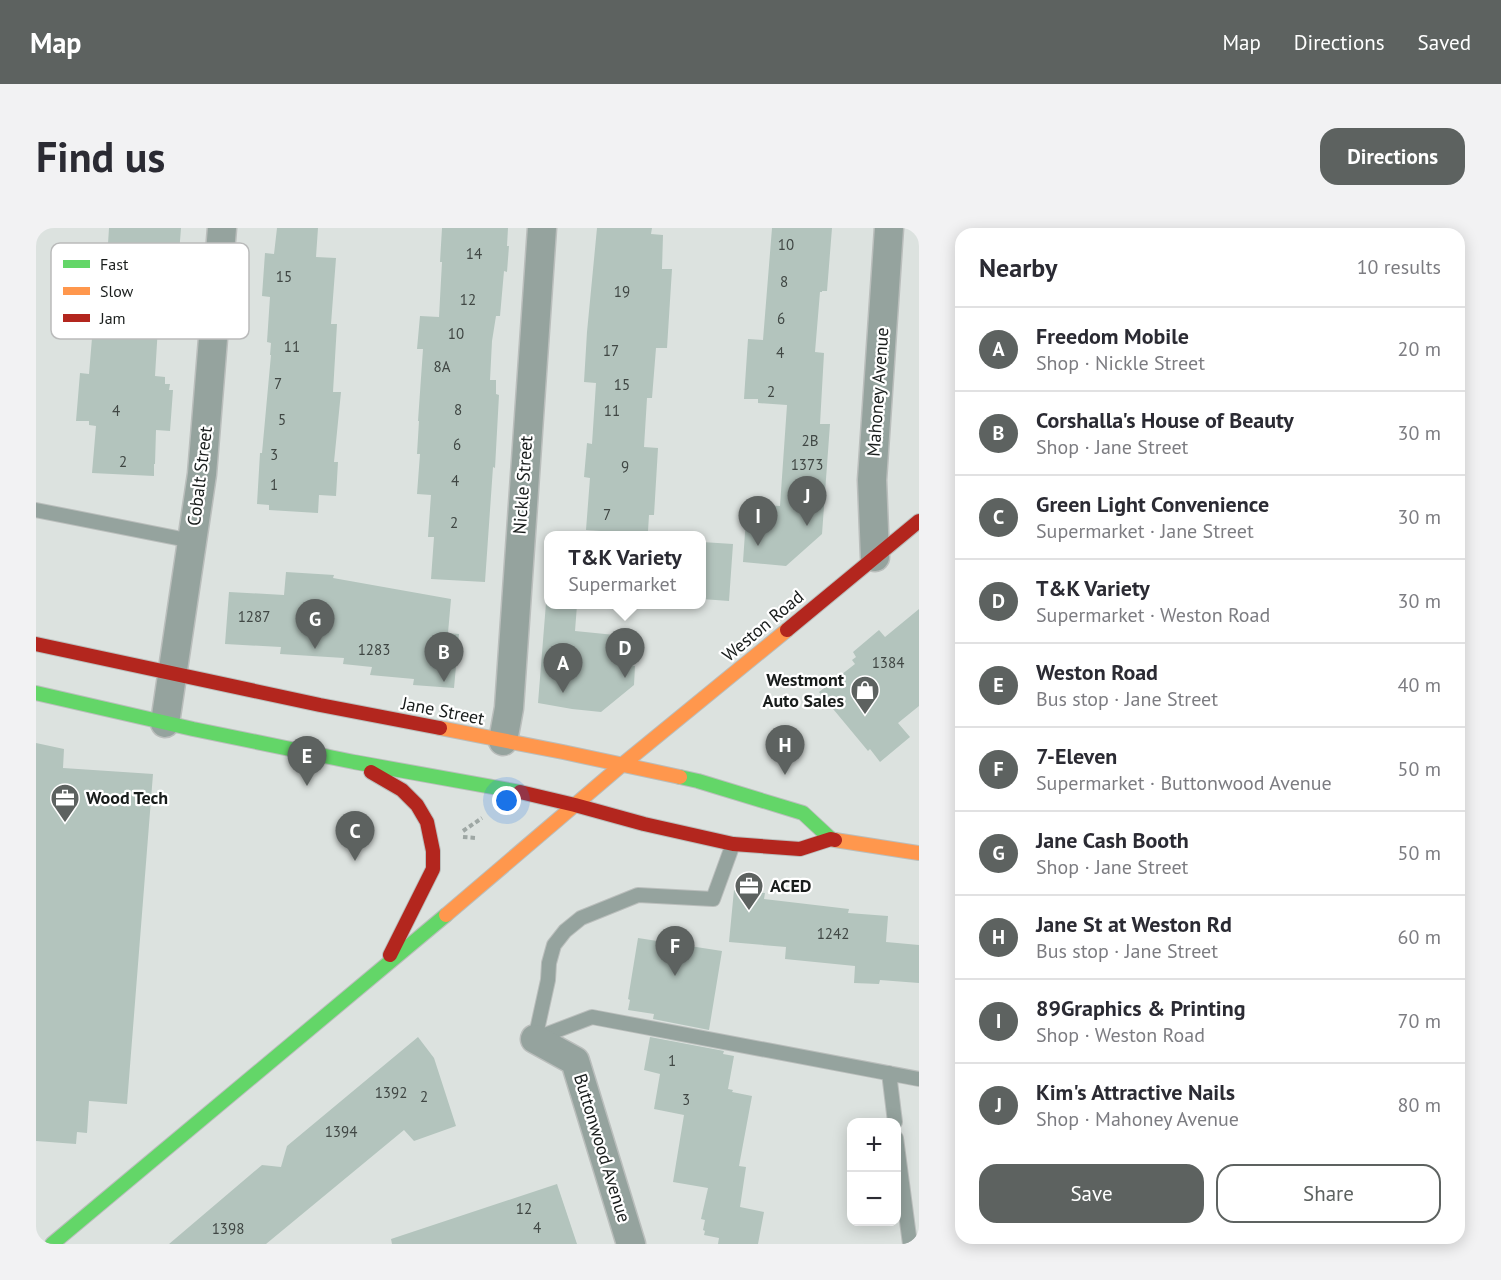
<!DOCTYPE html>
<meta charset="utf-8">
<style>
body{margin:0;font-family:"PT Sans",sans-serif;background:#f2f2f3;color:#2b2b33}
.controls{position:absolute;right:18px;bottom:18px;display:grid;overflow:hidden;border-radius:12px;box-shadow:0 3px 15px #0003}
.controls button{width:54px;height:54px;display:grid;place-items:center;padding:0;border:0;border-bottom:2px solid #e1e1e2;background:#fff;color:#2b2b33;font:30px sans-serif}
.you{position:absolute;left:471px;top:573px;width:21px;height:21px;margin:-15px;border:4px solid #fff;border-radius:50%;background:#1a73e8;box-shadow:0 0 0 9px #1a73e833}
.badge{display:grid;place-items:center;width:39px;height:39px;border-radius:50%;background:#5d6260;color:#fff;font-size:20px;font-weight:700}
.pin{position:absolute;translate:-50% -50px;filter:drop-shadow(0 2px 3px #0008)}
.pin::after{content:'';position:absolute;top:32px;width:21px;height:18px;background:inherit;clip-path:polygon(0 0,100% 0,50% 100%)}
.popup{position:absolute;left:508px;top:303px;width:162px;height:78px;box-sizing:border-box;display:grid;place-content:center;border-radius:12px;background:#fff;filter:drop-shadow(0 2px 4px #0005);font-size:20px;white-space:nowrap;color:#7c7c81}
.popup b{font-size:22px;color:#2b2b33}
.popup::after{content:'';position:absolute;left:50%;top:100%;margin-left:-12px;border:12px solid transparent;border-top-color:#fff}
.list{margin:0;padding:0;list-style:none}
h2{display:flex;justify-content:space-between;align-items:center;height:78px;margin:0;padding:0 24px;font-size:26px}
h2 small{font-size:20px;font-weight:400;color:#7c7c81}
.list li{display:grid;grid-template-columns:39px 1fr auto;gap:18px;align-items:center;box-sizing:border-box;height:84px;padding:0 24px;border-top:2px solid #e1e1e2}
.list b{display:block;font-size:22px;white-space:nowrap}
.list p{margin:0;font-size:20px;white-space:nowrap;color:#7c7c81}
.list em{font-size:20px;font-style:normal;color:#7c7c81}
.actions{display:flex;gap:12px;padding:18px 24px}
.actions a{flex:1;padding:14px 0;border:2px solid #5d6260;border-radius:18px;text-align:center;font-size:21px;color:#5d6260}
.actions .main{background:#5d6260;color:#fff}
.map{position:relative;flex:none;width:883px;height:1016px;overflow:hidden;border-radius:18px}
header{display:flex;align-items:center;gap:36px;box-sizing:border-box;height:84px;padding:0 30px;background:#5d6260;color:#fff}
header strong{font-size:28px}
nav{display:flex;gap:33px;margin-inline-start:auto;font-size:21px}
.intro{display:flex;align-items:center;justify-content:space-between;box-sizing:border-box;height:144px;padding:0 36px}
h1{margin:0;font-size:42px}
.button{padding:15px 27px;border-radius:18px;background:#5d6260;color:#fff;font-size:21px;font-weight:700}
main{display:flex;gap:36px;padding:0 36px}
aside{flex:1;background:#fff;border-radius:18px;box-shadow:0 3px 15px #0003}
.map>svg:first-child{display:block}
.building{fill:#b3c4bd}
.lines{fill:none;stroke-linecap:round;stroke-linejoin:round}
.lane-casing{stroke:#babebc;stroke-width:16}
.street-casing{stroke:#babebc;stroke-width:31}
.fast-casing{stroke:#babebc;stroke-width:16}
.slow-casing{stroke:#babebc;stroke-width:16}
.jam-casing{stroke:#babebc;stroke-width:16}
.path{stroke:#9ea7a4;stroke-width:4;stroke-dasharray:4.5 3;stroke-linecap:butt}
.lane{stroke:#95a39e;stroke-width:14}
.street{stroke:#95a39e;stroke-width:28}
.fast{stroke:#63d668;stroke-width:14}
.slow{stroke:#ff974d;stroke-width:14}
.jam{stroke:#b3261e;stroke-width:14}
.labels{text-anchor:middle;stroke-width:4.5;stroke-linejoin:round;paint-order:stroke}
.number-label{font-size:15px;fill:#404744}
.street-label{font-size:18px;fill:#191d1c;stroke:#fff}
.poi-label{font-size:18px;font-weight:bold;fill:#191d1c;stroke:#fff;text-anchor:start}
.key{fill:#fff;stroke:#babbbb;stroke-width:1.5}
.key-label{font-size:16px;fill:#191d1c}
</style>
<header>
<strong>Map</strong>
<nav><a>Map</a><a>Directions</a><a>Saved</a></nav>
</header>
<div class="intro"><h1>Find us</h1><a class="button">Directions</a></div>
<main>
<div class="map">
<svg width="883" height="1016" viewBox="0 0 883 1016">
<rect width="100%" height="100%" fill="#dce2df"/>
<!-- building -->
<path class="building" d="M73 0H145L141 52 128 51 125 82H123L119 148 129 149V156H134L133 162H137L134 203 120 202 119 236H118V248L56 245 60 198 53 197V193H40L44 145 53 146 60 62 69 63Z
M241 0H282L280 29 300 30 295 96H301L297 164H305L298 234H302L300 268 283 267 282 285 233 282V277L221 276 224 225H226L235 127H234L235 115 231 114 234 69 226 68 229 25 238 26Z
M406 0H472L471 18H473L471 44 468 43 464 88H460L456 113 454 152H460V166L463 167 459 240 457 239 449 354 395 351 398 309H392L395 267 381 266 384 226H381L383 193H382L387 121H381L384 88 403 89 406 34H404Z
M561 0H616L615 6 627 7 626 41H636L631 120H620L616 170H611L608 219 622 220 618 287H613L612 303H595V305L550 302 554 250 548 249 551 215 556 216 560 155 548 154 551 104Z
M736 0H796L791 63H786V64H784L779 124 788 125 784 196H794L786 306 750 338 707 334 711 276 744 278 751 177 722 175V171H708L712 111 727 112Z
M666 314 697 316 693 373 666 371Z
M250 344 298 347 297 350 415 371 412 405 423 406 418 460 377 457 378 451 334 447 336 439 307 436 308 430 244 426 245 419 189 416 193 364 248 367Z
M510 375 541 377 539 403 579 407V415L595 417 593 437 599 438 598 457 565 484 536 481 502 475Z
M883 381V478L862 495 874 509 844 534 834 521 832 523 783 464 819 436 816 432 820 429 817 424 843 402 849 409Z
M0 515 28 521 27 540 117 546 91 876 53 873 51 905 41 904 40 916 0 913Z
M698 662 729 665 728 671 813 681 812 685 852 688 850 714 883 717V755L844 752 843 756 818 755 819 738 749 731 750 719 693 714Z
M602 710 686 723 673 802 617 791 618 786 592 782 594 772 592 771Z
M382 809 398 830 420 898 378 913 368 902 230 1016H133L226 937 245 939 251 918Z
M614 809 688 823 687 826 698 828 692 861 697 862 696 864 716 868 703 938 710 939 704 979 728 984 722 1016H682L683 1010 668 1007 669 1003 667 1002 669 992 665 991 672 960 637 954 648 887 618 881 624 846 608 842Z
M521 956 541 1016H356L355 1011Z"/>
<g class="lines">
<!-- lane casing -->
<g class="lane-casing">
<path id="lane" d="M0 282 156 313
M501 810 556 789 883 851
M499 811 512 752 513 735 518 717 529 703 545 690 602 667 677 671 697 616
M853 845 859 894
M860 910 874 1016"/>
</g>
<!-- street casing -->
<g class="street-casing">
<path id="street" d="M839 329 836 252 853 0
M129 495 166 246 186 0
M467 513 473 480 506 0
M499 811 539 833 595 1016"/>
</g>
<!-- fast casing -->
<g class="fast-casing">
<path id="fast" d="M0 465 157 501 318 534 484 564
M644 549 662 553 767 585 795 611
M16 1016 410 687"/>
</g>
<!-- slow casing -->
<g class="slow-casing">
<path id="slow" d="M404 500 527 524 644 549
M799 612 883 625
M410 687 587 536 751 402"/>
</g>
<!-- jam casing -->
<g class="jam-casing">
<path id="jam" d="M751 402 883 293
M0 416 284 477 404 500
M335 544 366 562 381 577 391 594 397 623V641L354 727
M484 564 539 577 608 596 697 616 764 621 795 611 799 612"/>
</g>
<!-- path -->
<path class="path" d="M427 603 446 590
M427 609 440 610"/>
<!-- lane -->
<use href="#lane" class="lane"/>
<!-- street -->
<use href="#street" class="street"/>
<!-- fast -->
<use href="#fast" class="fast"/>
<!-- slow -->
<use href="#slow" class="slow"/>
<!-- jam -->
<use href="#jam" class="jam"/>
</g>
<!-- icons -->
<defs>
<g id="shop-pin" transform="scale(1.5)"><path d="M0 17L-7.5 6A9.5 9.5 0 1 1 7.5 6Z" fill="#5d6260" stroke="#fff"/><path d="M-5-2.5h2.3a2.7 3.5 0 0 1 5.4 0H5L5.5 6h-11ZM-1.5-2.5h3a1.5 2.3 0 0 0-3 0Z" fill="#fff"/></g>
<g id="office-pin" transform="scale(1.5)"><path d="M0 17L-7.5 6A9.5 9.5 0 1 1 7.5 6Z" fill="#5d6260" stroke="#fff"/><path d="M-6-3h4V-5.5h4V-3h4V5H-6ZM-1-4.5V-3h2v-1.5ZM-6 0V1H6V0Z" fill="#fff"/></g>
</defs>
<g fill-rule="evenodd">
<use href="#shop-pin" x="829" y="462"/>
<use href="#office-pin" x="29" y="570"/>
<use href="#office-pin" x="713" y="658"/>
</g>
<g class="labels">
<!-- number labels -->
<g class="number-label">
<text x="750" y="22">10</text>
<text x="438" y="31">14</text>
<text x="248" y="54">15</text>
<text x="748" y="59">8</text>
<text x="586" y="69">19</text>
<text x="432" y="77">12</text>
<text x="745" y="96">6</text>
<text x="420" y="111">10</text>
<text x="256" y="124">11</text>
<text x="575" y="128">17</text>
<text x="744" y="130">4</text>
<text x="406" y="144">8A</text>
<text x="242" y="161">7</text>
<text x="586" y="162">15</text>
<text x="735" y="169">2</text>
<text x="422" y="187">8</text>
<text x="80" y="188">4</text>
<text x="576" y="188">11</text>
<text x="246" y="197">5</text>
<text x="774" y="218">2B</text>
<text x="421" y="222">6</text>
<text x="238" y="232">3</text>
<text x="87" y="239">2</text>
<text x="771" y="242">1373</text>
<text x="589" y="244">9</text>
<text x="419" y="258">4</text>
<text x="238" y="262">1</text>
<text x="571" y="292">7</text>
<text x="418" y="300">2</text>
<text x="218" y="394">1287</text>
<text x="338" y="427">1283</text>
<text x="852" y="440">1384</text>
<text x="797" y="711">1242</text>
<text x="636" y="838">1</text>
<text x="355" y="870">1392</text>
<text x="388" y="874">2</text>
<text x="650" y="877">3</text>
<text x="305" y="909">1394</text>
<text x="488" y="986">12</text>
<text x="501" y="1005">4</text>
<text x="192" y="1006">1398</text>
</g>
<!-- street labels -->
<g class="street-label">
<text transform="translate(842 164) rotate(-86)" y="6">Mahoney Avenue</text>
<text transform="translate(164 248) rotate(-83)" y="6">Cobalt Street</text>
<text transform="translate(487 257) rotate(-86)" y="6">Nickle Street</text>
<text transform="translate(727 398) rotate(-40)" y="6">Weston Road</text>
<text transform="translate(407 483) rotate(11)" y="6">Jane Street</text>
<text transform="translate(566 920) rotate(73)" y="6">Buttonwood Avenue</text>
</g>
<!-- poi labels -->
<g class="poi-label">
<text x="808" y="458" text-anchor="end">Westmont<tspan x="808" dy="21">Auto Sales</tspan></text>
<text x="50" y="576">Wood Tech</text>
<text x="734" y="664">ACED</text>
</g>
</g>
<!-- legend -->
<rect x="15" y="15" width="198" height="96" rx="9" class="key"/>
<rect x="27" y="32" width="27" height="8" fill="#63d668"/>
<rect x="27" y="59" width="27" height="8" fill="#ff974d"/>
<rect x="27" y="86" width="27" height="8" fill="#b3261e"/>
<g class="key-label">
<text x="64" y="42">Fast</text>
<text x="64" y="69">Slow</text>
<text x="64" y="96">Jam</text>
</g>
</svg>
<div class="controls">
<button>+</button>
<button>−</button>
</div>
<div class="you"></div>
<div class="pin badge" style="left:527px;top:465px">A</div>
<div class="pin badge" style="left:408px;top:454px">B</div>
<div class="pin badge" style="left:319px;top:633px">C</div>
<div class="pin badge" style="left:589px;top:450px">D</div>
<div class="popup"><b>T&amp;K Variety</b>Supermarket</div>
<div class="pin badge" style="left:271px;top:558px">E</div>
<div class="pin badge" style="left:639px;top:748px">F</div>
<div class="pin badge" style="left:279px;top:421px">G</div>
<div class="pin badge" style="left:749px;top:547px">H</div>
<div class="pin badge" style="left:722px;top:318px">I</div>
<div class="pin badge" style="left:771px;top:298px">J</div>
</div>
<aside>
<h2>Nearby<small>10 results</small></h2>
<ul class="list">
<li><span class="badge">A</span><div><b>Freedom Mobile</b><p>Shop · Nickle Street</p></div><em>20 m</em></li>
<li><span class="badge">B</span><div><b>Corshalla's House of Beauty</b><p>Shop · Jane Street</p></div><em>30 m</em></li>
<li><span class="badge">C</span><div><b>Green Light Convenience</b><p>Supermarket · Jane Street</p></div><em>30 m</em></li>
<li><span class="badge">D</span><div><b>T&amp;K Variety</b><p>Supermarket · Weston Road</p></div><em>30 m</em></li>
<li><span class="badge">E</span><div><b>Weston Road</b><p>Bus stop · Jane Street</p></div><em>40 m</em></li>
<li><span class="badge">F</span><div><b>7-Eleven</b><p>Supermarket · Buttonwood Avenue</p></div><em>50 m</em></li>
<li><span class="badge">G</span><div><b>Jane Cash Booth</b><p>Shop · Jane Street</p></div><em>50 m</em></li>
<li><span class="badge">H</span><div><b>Jane St at Weston Rd</b><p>Bus stop · Jane Street</p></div><em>60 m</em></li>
<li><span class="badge">I</span><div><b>89Graphics &amp; Printing</b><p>Shop · Weston Road</p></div><em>70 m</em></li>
<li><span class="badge">J</span><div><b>Kim's Attractive Nails</b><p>Shop · Mahoney Avenue</p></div><em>80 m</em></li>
</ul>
<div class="actions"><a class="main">Save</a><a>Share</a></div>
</aside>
</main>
